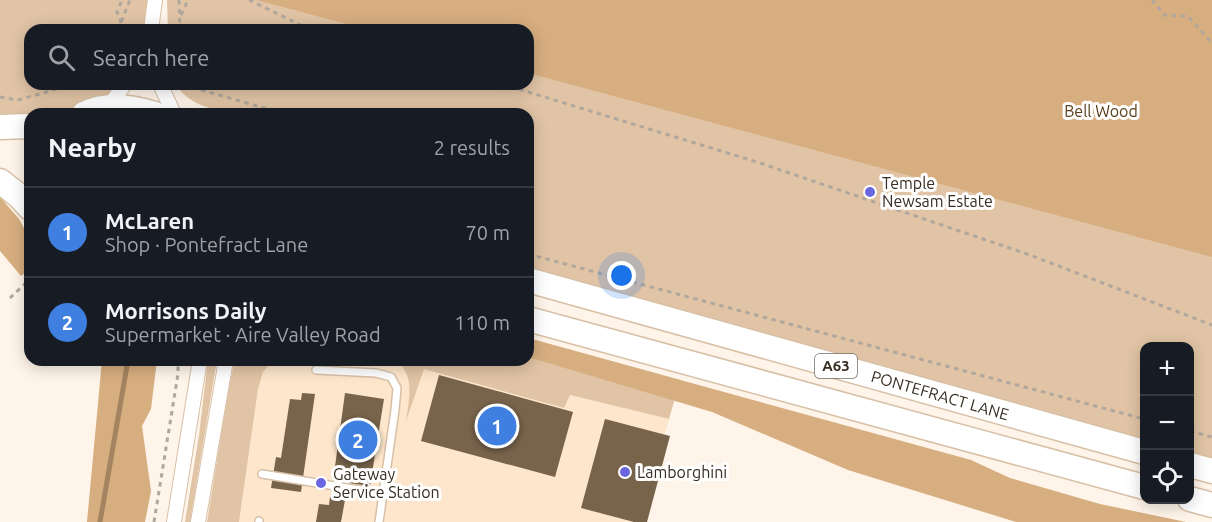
<!DOCTYPE html>
<meta charset="utf-8">
<style>
body{margin:0;font-family:Ubuntu,sans-serif;background:#242831;color:#f1f3f6}
.controls{position:absolute;right:18px;bottom:18px;display:grid;overflow:hidden;border-radius:12px;box-shadow:0 3px 15px #0003}
.controls button{width:54px;height:54px;display:grid;place-items:center;padding:0;border:0;border-bottom:2px solid #363941;background:#171b24;color:#f1f3f6;font:30px sans-serif}
.you{position:absolute;left:622px;top:276px;width:21px;height:21px;margin:-15px;border:4px solid #fff;border-radius:50%;background:#1a73e8;box-shadow:0 0 0 9px #1a73e833}
.badge{display:grid;place-items:center;width:39px;height:39px;border-radius:50%;background:#ea580c;color:#fff;font-size:20px;font-weight:700}
.pin{position:absolute;translate:-50% -50%;border:3px solid #fff;box-shadow:0 2px 6px #0006}
.list{margin:0;padding:0;list-style:none}
h2{display:flex;justify-content:space-between;align-items:center;height:78px;margin:0;padding:0 24px;font-size:26px}
h2 small{font-size:20px;font-weight:400;color:#9ea1a6}
.list li{display:grid;grid-template-columns:39px 1fr auto;gap:18px;align-items:center;box-sizing:border-box;height:90px;padding:0 24px;border-top:2px solid #363941}
.list b{display:block;font-size:22px;white-space:nowrap}
.list p{margin:0;font-size:20px;white-space:nowrap;color:#9ea1a6}
.list em{font-size:20px;font-style:normal;color:#9ea1a6}
.icon{flex:none;width:33px;height:33px;fill:none;stroke:currentColor;stroke-width:2;stroke-linecap:round;stroke-linejoin:round}
.map{position:relative;flex:none;width:1212px;height:522px;overflow:hidden}
.search{position:absolute;background:#171b24;box-shadow:0 3px 15px #0003;left:24px;top:24px;width:510px;height:66px;display:flex;align-items:center;gap:15px;box-sizing:border-box;padding:0 21px;border-radius:18px;color:#9ea1a6;font-size:22px}
.panel{position:absolute;background:#171b24;box-shadow:0 3px 15px #0003;left:24px;top:108px;width:510px;height:258px;border-radius:18px}
.map>svg:first-child{display:block}
.built{fill:#fde6cb}
.green{fill:#e1c4a5}
.forest{fill:#d7ae80}
.lines{fill:none;stroke-linecap:round;stroke-linejoin:round}
.stream{stroke:#a38460;stroke-width:5}
.building{fill:#78634b}
.service-casing{stroke:#d8c0a6;stroke-width:10}
.minor-casing{stroke:#d8c0a6;stroke-width:16}
.trunk-casing{stroke:#d8c0a6;stroke-width:27}
.path{stroke:#b1a79c;stroke-width:3;stroke-dasharray:4.5 4.5;stroke-linecap:butt}
.service{stroke:#fff;stroke-width:7}
.minor{stroke:#fff;stroke-width:14}
.trunk{stroke:#fff;stroke-width:24}
.poi-dot{fill:#6966e0;stroke:#fff;stroke-width:2}
.labels{text-anchor:middle;stroke-width:6;stroke-linejoin:round;paint-order:stroke}
.shield{fill:#fff;stroke:#726c64;stroke-width:1.5}
.shield-label{font-size:15px;font-weight:bold;fill:#362d22}
.park-label{font-size:16px;fill:#5a3e1a;stroke:#fff}
.poi-label{font-size:16px;fill:#362d22;stroke:#fff;text-anchor:start}
.street-label{font-size:16px;fill:#362d22;stroke:#fff}
</style>
<div class="map">
<svg width="1212" height="522" viewBox="0 0 1212 522">
<rect width="100%" height="100%" fill="#fef4e9"/>
<!-- built -->
<path class="built" d="M274 360H395L564 408 570 395 669 419 639 522H239L258 389 263 372Z"/>
<!-- green -->
<path class="green" d="M0 0H155L150 30H30V84H125L84 114H30V126L0 127Z
M167 0H1212V460L1190 454V346H1144V441L528 270V114H232C207 107 191 106 175 84H528V30H168Z
M528 338 680 380 669 419 570 395 564 408 424 369 406 421C409 399 416 373 394 360H528Z
M208 360H217L190 522H185L199 435Z
M235 360H274L263 372 258 389 239 522H207L228 391Z"/>
<!-- forest -->
<path class="forest" d="M257 0H1212V257L528 73V30H369Z
M0 197 19 219 30 239V269L21 276 0 251Z
M528 338 971 460 1010 478 1100 504 1186 522H1016L848 470 712 412 528 357Z
M102 360H157L151 409 142 426 151 491 145 522H87Z"/>
<g class="lines">
<!-- stream -->
<path class="stream" d="M100 522 128 360"/>
</g>
<!-- building -->
<path class="building" d="M439 375 573 412 555 477 421 441Z
M302 393 315 394 301 492 271 488 276 457 281 458 290 399 301 400Z
M345 393 384 399 370 486 333 481Z
M605 419 670 436 647 522H634L581 508Z
M330 497 345 500 341 522H316L319 504 329 505Z"/>
<g class="lines">
<!-- service casing -->
<g class="service-casing">
<path id="service" d="M316 370 376 373 391 377 397 388 395 410 379 522
M262 474 384 494
M259 521V522"/>
</g>
<!-- minor casing -->
<g class="minor-casing">
<path id="minor" d="M151 30 155 0
M160 84 174 114
M108 107 125 84
M174 522 200 360
M198 522 226 360"/>
</g>
<!-- trunk casing -->
<g class="trunk-casing">
<path id="trunk" d="M84 114C105 103 133 107 155 114
M0 127 30 126
M0 181 19 196 30 208
M528 280 1144 452
M528 319 1144 487
M1190 465 1212 471
M1190 499 1212 505"/>
</g>
<!-- path -->
<path class="path" d="M179 0 180 30
M249 0 311 30
M1152 0 1164 15 1188 16 1212 43
M181 15 186 5V0
M121 23 117 12 122 0
M118 30 130 0
M195 84 198 89 285 114
M502 84 757 162 1030 255 1212 325
M0 97 18 100 75 84
M528 254 1144 419
M10 298 30 279
M1190 431 1212 437
M154 522 178 374V360"/>
<!-- service -->
<use href="#service" class="service"/>
<!-- minor -->
<use href="#minor" class="minor"/>
<!-- trunk -->
<use href="#trunk" class="trunk"/>
</g>
<!-- markers -->
<g class="poi-dot">
<circle cx="870" cy="192" r="6"/>
<circle cx="625" cy="472" r="6"/>
<circle cx="321" cy="483" r="6"/>
</g>
<g class="labels">
<!-- shield labels -->
<rect class="shield" x="815" y="354" width="42" height="24" rx="4.5"/>
<g class="shield-label">
<text x="836" y="371">A63</text>
</g>
<!-- park labels -->
<g class="park-label">
<text x="1101" y="117">Bell Wood</text>
</g>
<!-- poi labels -->
<g class="poi-label">
<text x="882" y="189">Temple<tspan x="882" dy="18">Newsam Estate</tspan></text>
<text x="637" y="478">Lamborghini</text>
<text x="333" y="480">Gateway<tspan x="333" dy="18">Service Station</tspan></text>
</g>
<!-- street labels -->
<g class="street-label">
<text transform="translate(940 395) rotate(16)" y="6">PONTEFRACT LANE</text>
</g>
</g>
</svg>
<div class="controls">
<button>+</button>
<button>−</button>
<button><svg class="icon" aria-label="locate" viewBox="0 0 24 24"><circle cx="12" cy="12" r="6"/><path d="M12 2v4M12 18v4M2 12h4M18 12h4"/></svg></button>
</div>
<div class="you"></div>
<div class="pin badge" style="left:497px;top:426px;background:#3f7fe0">1</div>
<div class="pin badge" style="left:358px;top:440px;background:#3f7fe0">2</div>
<div class="search"><svg class="icon" aria-label="search" viewBox="0 0 24 24"><circle cx="10" cy="10" r="6"/><path d="M15 15l6 6"/></svg>Search here</div>
<section class="panel">
<h2>Nearby<small>2 results</small></h2>
<ul class="list">
<li><span class="badge" style="background:#3f7fe0">1</span><div><b>McLaren</b><p>Shop · Pontefract Lane</p></div><em>70 m</em></li>
<li><span class="badge" style="background:#3f7fe0">2</span><div><b>Morrisons Daily</b><p>Supermarket · Aire Valley Road</p></div><em>110 m</em></li>
</ul>
</section>
</div>
